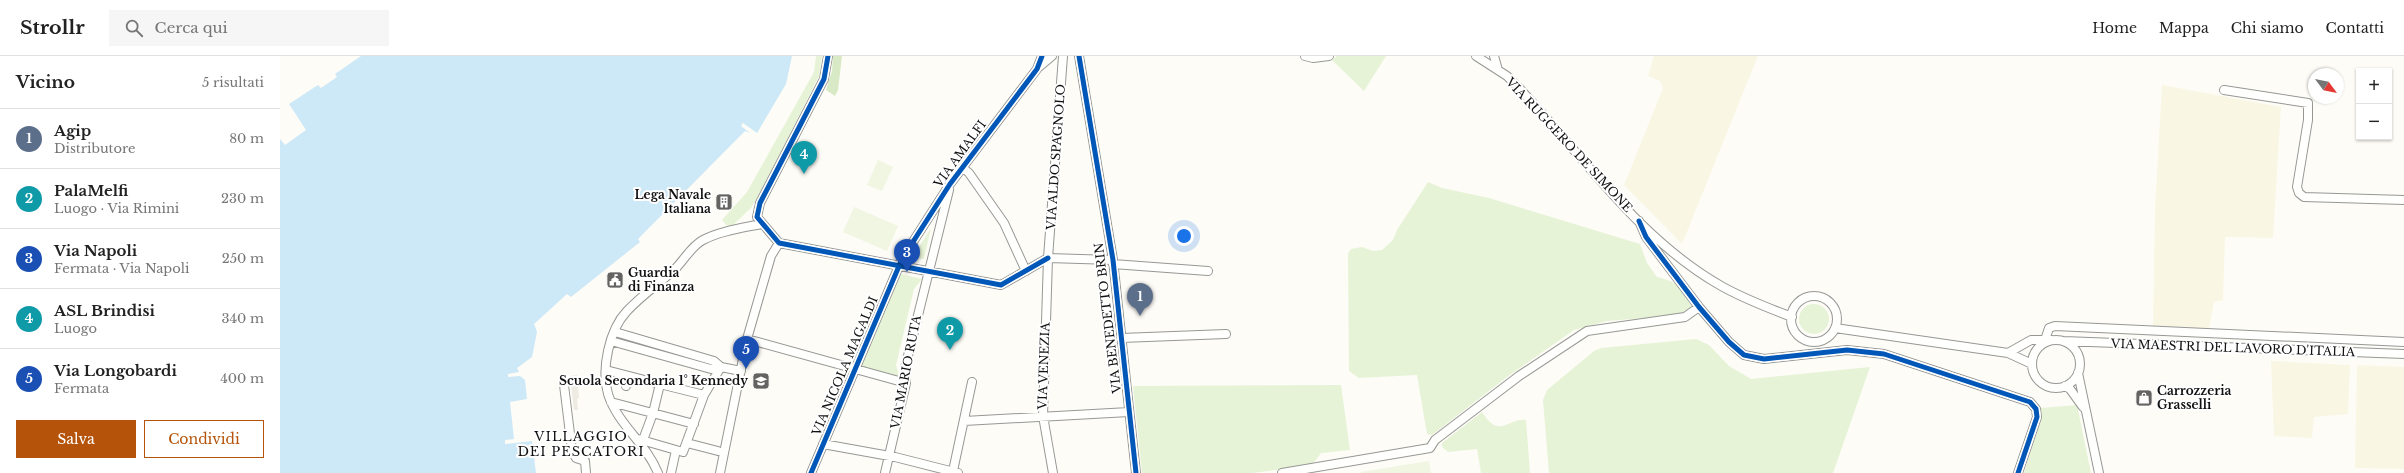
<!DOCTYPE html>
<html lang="it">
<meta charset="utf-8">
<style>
body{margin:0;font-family:"Libre Baskerville",serif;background:#f6f6f6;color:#222}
.controls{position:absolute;right:12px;top:12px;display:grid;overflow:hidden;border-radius:0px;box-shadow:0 1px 3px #0004}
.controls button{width:36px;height:36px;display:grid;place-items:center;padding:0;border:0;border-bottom:1px solid #e0e0e0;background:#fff;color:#222;font:20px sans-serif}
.compass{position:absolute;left:2028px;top:12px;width:36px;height:36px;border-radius:50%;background:#fff;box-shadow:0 1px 3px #0004;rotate:122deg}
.you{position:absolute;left:904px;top:180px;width:14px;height:14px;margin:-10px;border:3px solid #fff;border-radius:50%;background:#1a73e8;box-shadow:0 0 0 6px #1a73e833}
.badge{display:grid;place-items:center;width:26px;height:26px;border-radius:50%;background:#b45309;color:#fff;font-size:13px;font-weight:700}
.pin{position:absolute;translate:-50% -33px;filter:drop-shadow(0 1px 2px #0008)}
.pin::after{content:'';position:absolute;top:21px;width:14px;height:12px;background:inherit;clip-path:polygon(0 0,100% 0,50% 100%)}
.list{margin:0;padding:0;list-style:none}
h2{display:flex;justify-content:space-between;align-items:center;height:52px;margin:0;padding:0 16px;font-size:17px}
h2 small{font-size:13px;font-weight:400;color:#767676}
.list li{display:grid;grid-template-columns:26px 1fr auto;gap:12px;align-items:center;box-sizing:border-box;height:60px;padding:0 16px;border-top:1px solid #e0e0e0}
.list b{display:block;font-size:15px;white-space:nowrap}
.list p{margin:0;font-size:13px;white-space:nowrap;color:#767676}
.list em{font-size:13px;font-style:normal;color:#767676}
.actions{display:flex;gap:8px;padding:12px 16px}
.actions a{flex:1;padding:9px 0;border:1px solid #b45309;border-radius:0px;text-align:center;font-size:14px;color:#b45309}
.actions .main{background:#b45309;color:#fff}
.icon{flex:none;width:22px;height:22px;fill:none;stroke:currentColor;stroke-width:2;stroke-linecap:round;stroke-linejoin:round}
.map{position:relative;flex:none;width:2124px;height:417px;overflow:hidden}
header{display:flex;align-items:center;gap:24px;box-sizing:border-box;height:56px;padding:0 20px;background:#fff;border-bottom:1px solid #e0e0e0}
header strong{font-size:19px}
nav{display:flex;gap:22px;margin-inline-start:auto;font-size:14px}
.search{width:280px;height:36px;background:#f6f6f6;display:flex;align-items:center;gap:10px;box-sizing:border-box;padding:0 14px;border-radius:0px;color:#767676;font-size:15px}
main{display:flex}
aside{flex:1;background:#fff}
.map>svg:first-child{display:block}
.farmland{fill:#f9f7e4}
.green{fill:#e7f3d7}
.forest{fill:#d8eac5}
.pitch{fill:#f0f6e1}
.plaza{fill:#edebe2}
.water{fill:#cde8f7}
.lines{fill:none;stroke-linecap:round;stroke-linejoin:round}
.minor-casing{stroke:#979795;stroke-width:10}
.minor{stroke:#fffffe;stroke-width:8}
.cycleway-casing{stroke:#fff;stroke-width:8}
.cycleway{stroke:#0057b8;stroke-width:5}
.labels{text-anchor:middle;stroke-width:4;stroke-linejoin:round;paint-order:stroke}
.street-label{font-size:12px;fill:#111;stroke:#fff}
.poi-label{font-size:12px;font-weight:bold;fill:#111;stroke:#fff;text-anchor:end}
.neighbourhood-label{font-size:13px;letter-spacing:1px;fill:#111;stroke:#fff}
</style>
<header>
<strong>Strollr</strong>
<div class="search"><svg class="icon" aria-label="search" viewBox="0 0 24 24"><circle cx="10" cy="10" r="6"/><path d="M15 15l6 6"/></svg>Cerca qui</div>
<nav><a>Home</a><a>Mappa</a><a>Chi siamo</a><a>Contatti</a></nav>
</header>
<main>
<aside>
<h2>Vicino<small>5 risultati</small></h2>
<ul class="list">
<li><span class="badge" style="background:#5c6f8a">1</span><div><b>Agip</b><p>Distributore</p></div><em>80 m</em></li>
<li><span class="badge" style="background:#0f9aa8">2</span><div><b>PalaMelfi</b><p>Luogo · Via Rimini</p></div><em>230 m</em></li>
<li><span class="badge" style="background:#1a4fb4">3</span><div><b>Via Napoli</b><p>Fermata · Via Napoli</p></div><em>250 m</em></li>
<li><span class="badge" style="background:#0f9aa8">4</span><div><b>ASL Brindisi</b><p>Luogo</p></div><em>340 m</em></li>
<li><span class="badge" style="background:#1a4fb4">5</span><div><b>Via Longobardi</b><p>Fermata</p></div><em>400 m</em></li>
</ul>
<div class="actions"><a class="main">Salva</a><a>Condividi</a></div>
</aside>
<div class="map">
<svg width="2124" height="417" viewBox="0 0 2124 417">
<rect width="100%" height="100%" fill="#fdfcf7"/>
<!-- farmland -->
<path class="farmland" d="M1374 0H1478L1402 188 1344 129 1383 32 1380 25 1368 20Z
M1882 29 2001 51 1993 182 1945 181 1943 244 1934 246 1929 274 1873 270 1875 152Z
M1991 305 2070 309 2068 358 2034 361 2032 382 1994 380Z
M2077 309 2124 311V413L2075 412Z"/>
<!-- green -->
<path class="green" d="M536 0H542L539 20 483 132 471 152 452 170 446 169 442 164 467 136 534 16Z
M1057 0H1106L1084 35 1052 4Z
M1148 126 1162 132 1209 142 1360 188 1367 207 1377 221C1399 226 1399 231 1411 249L1409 255 1403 259 1327 265 1294 274 1227 321 1152 379 1147 378 1137 319 1079 322 1069 315 1068 197 1071 193 1082 191 1093 195 1102 194 1113 184 1117 174Z
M651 172 644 203 633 202V200Z
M621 218 642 223 634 233 616 309 619 319 617 321 580 311Z
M1519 263a15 15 0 1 1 30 0a15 15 0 1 1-30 0Z
M1416 283 1429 289 1449 310 1471 323 1590 311 1553 417H1269L1263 344 1267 334 1314 295 1321 292Z
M1061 329 1070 394 1041 397 1032 409 973 417H862L853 330Z
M1797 349 1811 417H1744L1759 369 1760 352Z
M1202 356C1220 384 1227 362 1246 364L1250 417H1201L1197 393 1168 396 1162 391V387Z"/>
<!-- forest -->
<path class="forest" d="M553 0H562L558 34 555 40 546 34 552 15Z"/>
<!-- pitch -->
<path class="pitch" d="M598 104 613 111 602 135 587 129Z
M574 151 618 170 607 195 563 176Z
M1149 405 1151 417H1081V416Z"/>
<!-- plaza -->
<path class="plaza" d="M297 319 299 342 297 343 298 354H294L290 320Z"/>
<!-- water -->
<path class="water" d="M81 0H512L506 28 477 77 463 67 461 70 470 77 465 75 358 183 360 186 291 241 287 238 254 268 257 276 252 301 237 312 239 316 228 318V321L240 320 245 324 247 343 230 346 234 383 225 384V388L252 385 256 417H0V83L5 89 26 74 9 48 38 29 41 32 57 21 55 18Z"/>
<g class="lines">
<!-- minor casing -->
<g class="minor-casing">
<path id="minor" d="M548 0 544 23 480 147 477 161 499 187 721 229 768 202
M799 0 833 204 856 417
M1025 0 1033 2 1049 0
M1196 0 1227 20 1240 33C1304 101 1359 184 1443 231 1465 243 1488 252 1512 261
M1214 0 1218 14
M759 11 772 0
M1944 34 2028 47V64L2017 131 2019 137 2024 141 2124 144
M683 112 689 117 724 167 746 215
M1359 165 1366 181 1419 251 1449 286 1464 299 1484 303 1567 294 1604 298 1750 346 1756 353 1757 361 1738 417
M768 202 833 204
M833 208 928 215
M1511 263a23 23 0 1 1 46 0a23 23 0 1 1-46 0Z
M1555 272 1728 297 1751 284H1772
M335 276 434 305 441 311
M841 282 946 278
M467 283 626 327
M1765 284 1769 272 1775 270 2124 286
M1752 308a24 24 0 1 1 48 0a24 24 0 1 1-48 0Z
M331 285 431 313 441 311 461 315
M1783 285 2124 298
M1728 297 1752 308
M326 314 380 328 373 357 363 384
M1798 317 1819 417
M380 328 424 339
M284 329 292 394 296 402 305 405 306 417
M346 330 348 320
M1785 330 1790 333 1803 351
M331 346 414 368
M684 365 849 356
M358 383 396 394 391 417
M407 387 438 395
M543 388 615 401 678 417
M396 394 403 396 424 339 441 311
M673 415 692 326
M378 417C366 387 338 369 328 338 321 313 329 274 347 255 361 240 378 228 393 215 403 206 411 190 423 184 440 175 462 172 481 168
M440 417 467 283 491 200 499 187
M531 417 622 203 670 128 757 13 762 0
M605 417 626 327 625 312 669 134
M773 417 763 360 768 202 783 0
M1002 417 1150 392 1155 384 1239 320 1307 275 1405 261 1419 251"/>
</g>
<!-- minor -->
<use href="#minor" class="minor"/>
<!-- cycleway casing -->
<g class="cycleway-casing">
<path id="cycleway" d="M548 0 544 23 480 147 477 161 499 187 721 229 768 202
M799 0 833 204 856 417
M1359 165 1366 181 1419 251 1449 286 1464 299 1484 303 1567 294 1604 298 1750 346 1756 353 1757 361 1738 417
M531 417 622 203 670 128 757 13 762 0"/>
</g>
<!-- cycleway -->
<use href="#cycleway" class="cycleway"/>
</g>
<!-- icons -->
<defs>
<g id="building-square" transform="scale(0.9)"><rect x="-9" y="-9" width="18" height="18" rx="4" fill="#646362" stroke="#fff"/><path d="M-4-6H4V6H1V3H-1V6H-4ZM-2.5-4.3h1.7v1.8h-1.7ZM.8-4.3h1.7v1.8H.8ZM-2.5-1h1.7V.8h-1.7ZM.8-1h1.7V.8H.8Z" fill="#fff"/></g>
<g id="civic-square" transform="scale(0.9)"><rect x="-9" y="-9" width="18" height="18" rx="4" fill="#646362" stroke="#fff"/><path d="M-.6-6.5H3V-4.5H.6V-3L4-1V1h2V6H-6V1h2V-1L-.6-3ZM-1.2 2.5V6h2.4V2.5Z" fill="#fff"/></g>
<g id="school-square" transform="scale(0.9)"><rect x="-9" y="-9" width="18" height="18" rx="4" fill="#646362" stroke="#fff"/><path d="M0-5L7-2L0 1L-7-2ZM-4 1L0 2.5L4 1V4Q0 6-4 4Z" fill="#fff"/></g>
<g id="shop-square" transform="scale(0.9)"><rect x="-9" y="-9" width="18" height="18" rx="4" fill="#646362" stroke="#fff"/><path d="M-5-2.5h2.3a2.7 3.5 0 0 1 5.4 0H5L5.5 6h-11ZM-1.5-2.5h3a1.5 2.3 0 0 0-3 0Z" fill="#fff"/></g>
</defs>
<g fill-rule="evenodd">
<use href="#building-square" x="444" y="146"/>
<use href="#civic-square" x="335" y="224"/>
<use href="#school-square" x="481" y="325"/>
<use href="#shop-square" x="1864" y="342"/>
</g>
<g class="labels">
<!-- street labels -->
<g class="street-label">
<text transform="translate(1289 89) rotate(47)" y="4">VIA RUGGERO DE SIMONE</text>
<text transform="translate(680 98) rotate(-54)" y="4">VIA AMALFI</text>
<text transform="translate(776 101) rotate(-86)" y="4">VIA ALDO SPAGNOLO</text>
<text transform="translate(828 262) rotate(-97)" y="4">VIA BENEDETTO BRIN</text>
<text transform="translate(1953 292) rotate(2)" y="4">VIA MAESTRI DEL LAVORO D'ITALIA</text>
<text transform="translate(565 310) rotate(-67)" y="4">VIA NICOLA MAGALDI</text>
<text transform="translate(764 310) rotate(-88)" y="4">VIA VENEZIA</text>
<text transform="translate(626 316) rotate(-79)" y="4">VIA MARIO RUTA</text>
</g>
<!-- poi labels -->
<g class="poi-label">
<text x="431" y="143">Lega Navale<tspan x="431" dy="14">Italiana</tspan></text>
<text x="348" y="221" text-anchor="start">Guardia<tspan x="348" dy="14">di Finanza</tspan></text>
<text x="468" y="329">Scuola Secondaria 1° Kennedy</text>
<text x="1877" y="339" text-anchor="start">Carrozzeria<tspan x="1877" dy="14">Grasselli</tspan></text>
</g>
<!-- neighbourhood labels -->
<g class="neighbourhood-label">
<text x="301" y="385">VILLAGGIO<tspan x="301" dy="15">DEI PESCATORI</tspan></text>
</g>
</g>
</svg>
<div class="controls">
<button>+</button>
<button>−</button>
</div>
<svg class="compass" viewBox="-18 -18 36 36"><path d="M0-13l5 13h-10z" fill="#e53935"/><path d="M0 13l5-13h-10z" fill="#767676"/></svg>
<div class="you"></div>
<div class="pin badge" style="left:860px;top:260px;background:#5c6f8a">1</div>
<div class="pin badge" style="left:670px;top:294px;background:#0f9aa8">2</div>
<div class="pin badge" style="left:627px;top:216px;background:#1a4fb4">3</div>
<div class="pin badge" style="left:524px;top:118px;background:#0f9aa8">4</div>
<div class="pin badge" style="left:466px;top:313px;background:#1a4fb4">5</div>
</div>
</main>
